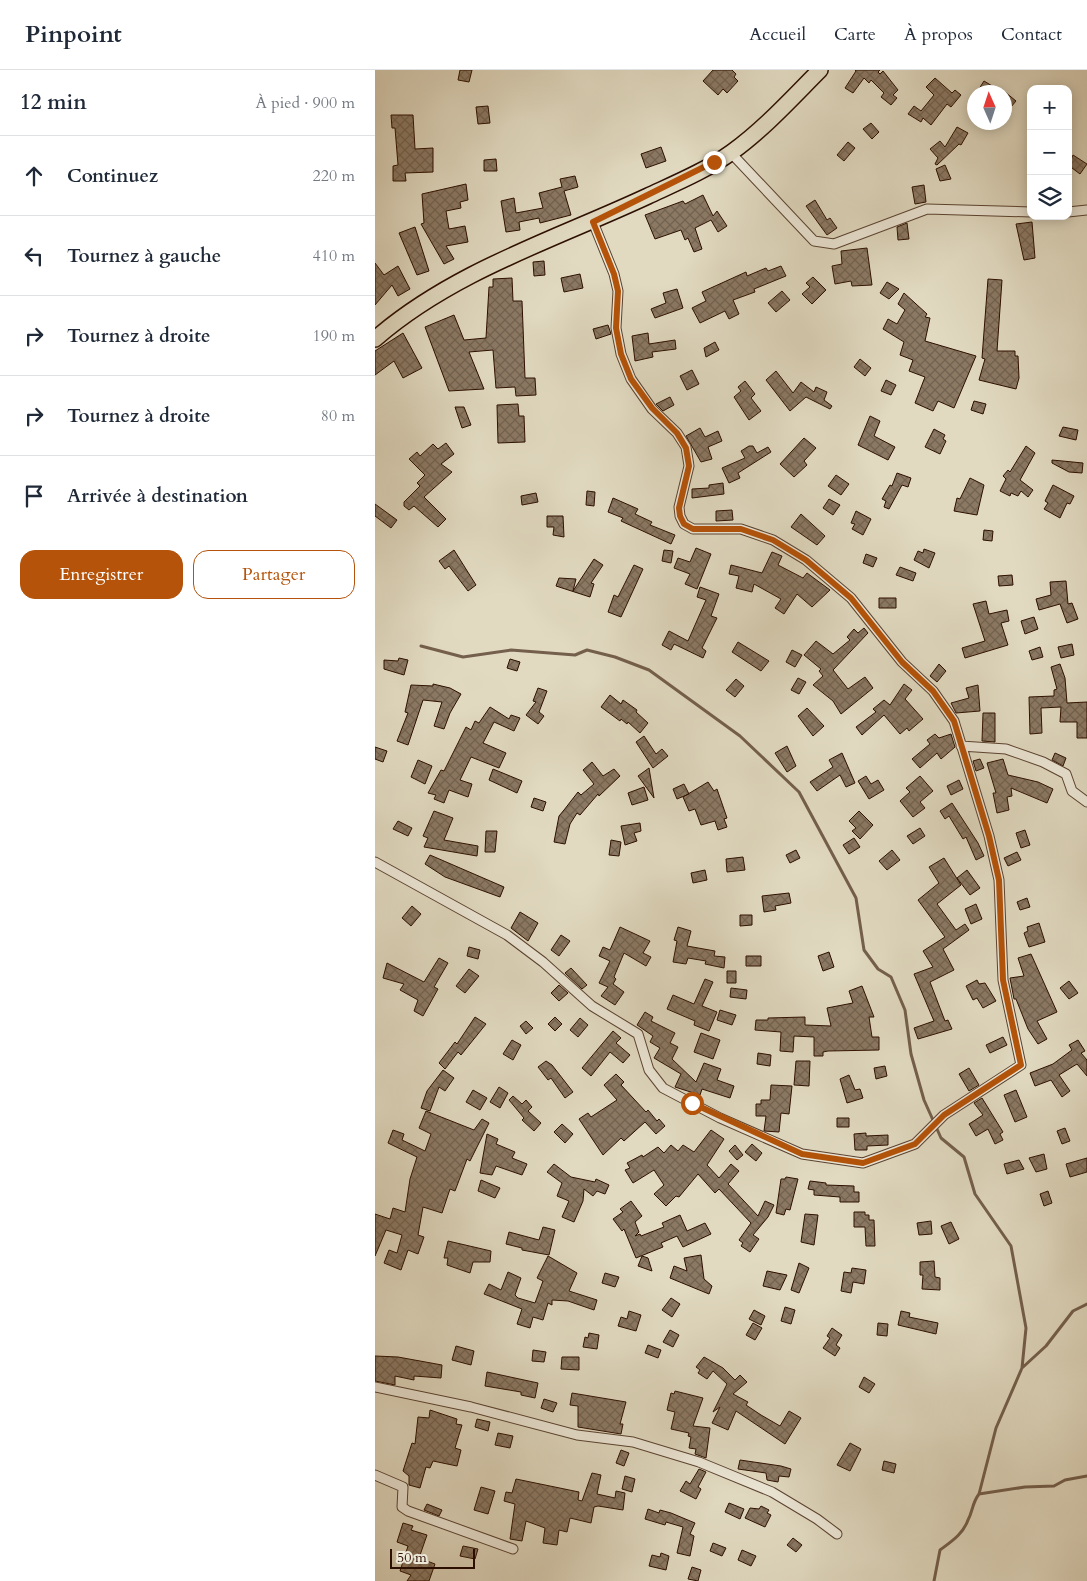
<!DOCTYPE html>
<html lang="fr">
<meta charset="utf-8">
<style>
body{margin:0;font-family:Cardo,serif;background:#f2f2f3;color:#1f2937}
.controls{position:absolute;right:15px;top:15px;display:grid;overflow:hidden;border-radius:10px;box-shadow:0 2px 12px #0003}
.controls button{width:45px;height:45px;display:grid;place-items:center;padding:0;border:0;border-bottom:1px solid #e0e1e3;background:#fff;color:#1f2937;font:25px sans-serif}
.compass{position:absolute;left:592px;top:15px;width:45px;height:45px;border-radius:50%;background:#fff;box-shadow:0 2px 12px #0003;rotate:357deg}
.scale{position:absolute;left:15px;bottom:12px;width:85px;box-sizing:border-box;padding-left:5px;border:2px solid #2d0f00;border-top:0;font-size:14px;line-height:18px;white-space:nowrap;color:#2d0f00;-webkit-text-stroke:4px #ece7d7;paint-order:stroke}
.stop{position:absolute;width:15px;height:15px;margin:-11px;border:4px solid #b45309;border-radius:50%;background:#fff}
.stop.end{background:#b45309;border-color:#fff;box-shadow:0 1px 5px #0008}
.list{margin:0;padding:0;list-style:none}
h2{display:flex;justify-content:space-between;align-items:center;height:65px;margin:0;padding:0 20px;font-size:21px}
h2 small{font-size:16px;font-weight:400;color:#747a83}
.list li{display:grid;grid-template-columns:32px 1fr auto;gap:15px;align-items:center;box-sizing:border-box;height:80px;padding:0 20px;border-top:1px solid #e0e1e3}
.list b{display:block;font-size:19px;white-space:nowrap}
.list em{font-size:16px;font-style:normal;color:#747a83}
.actions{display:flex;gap:10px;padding:15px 20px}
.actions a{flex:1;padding:11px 0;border:1px solid #b45309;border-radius:15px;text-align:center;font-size:18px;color:#b45309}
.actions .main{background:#b45309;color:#fff}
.icon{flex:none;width:28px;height:28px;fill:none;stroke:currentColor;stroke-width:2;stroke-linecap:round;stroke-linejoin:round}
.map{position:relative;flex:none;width:712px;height:1511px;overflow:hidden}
header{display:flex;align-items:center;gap:30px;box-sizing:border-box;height:70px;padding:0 25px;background:#fff;border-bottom:1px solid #e0e1e3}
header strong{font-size:24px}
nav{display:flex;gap:28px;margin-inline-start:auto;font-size:18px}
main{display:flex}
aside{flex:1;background:#fff}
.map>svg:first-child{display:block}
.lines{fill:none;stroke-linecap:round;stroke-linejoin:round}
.stream{stroke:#745f4c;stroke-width:3}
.building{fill:url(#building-cross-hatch);stroke:#2d0f00}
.minor-casing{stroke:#5a4230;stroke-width:11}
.primary-casing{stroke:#2d0f00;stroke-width:18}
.minor{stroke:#ece7d7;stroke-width:9}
.primary{stroke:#e1dac1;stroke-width:15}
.route{stroke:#b45309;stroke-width:6}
</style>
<header>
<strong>Pinpoint</strong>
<nav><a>Accueil</a><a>Carte</a><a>À propos</a><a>Contact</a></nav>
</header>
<main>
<aside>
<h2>12 min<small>À pied · 900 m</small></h2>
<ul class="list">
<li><svg class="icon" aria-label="ahead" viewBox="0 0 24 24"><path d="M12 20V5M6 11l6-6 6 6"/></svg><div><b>Continuez</b></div><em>220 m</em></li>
<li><svg class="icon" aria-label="left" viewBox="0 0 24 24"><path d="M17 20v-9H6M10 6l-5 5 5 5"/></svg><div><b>Tournez à gauche</b></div><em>410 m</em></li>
<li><svg class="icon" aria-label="right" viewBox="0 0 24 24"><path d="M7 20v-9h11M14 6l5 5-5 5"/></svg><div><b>Tournez à droite</b></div><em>190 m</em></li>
<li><svg class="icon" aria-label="right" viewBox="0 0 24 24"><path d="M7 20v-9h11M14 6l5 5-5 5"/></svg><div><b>Tournez à droite</b></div><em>80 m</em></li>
<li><svg class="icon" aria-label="arrive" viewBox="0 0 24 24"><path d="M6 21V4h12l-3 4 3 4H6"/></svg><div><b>Arrivée à destination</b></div></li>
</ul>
<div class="actions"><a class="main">Enregistrer</a><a>Partager</a></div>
</aside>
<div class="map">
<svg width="712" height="1511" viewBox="0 0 712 1511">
<defs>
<pattern id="building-cross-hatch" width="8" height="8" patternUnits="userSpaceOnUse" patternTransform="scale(1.25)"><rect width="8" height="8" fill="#8b7964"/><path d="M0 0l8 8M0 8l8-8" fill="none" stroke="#726250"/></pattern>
</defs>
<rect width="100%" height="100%" fill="#e1dac1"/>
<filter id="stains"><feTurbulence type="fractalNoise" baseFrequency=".004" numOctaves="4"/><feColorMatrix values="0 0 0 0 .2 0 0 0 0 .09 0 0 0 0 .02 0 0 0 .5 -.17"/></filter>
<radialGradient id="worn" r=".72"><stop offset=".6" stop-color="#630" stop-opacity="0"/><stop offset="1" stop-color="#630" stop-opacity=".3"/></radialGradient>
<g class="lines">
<!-- stream -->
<path class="stream" d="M46 576 88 587 136 580 200 585 212 580 240 587 274 600 365 666 424 722 481 828 489 880 503 899 516 907 530 940 536 984 549 1030 566 1068 589 1087 600 1124 636 1176 651 1258 647 1298
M604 1424 650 1417 679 1416 690 1410 712 1406
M559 1511 565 1480C577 1471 588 1464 593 1450 598 1441 597 1433 604 1424L621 1358 647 1298 671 1276 698 1241 712 1234"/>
</g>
<!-- building -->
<path class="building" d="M85 0H97L94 12 83 10Z
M338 0H357L361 4 359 7 363 11 352 23 348 19 343 25 328 11Z
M480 0H505L503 2 505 4 508 1 523 20 518 25 522 28 516 35 506 27 509 23 496 10 494 13 489 8 478 23 470 18 481 1Z
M560 8 577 23 580 20 586 25 576 37 572 34 556 55 548 48 546 52 533 44 539 36 546 41 559 25 551 17Z
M609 11 627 22H602Z
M630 22 641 31 630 44Z
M113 36 115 53 103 54 101 37Z
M16 45H38L40 79 58 78V102L30 103 31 111H18V96L23 95 20 58H17Z
M496 53 504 62 497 69 488 59Z
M582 57 593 63 586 75 584 74 562 95 560 94 563 88 555 79 565 71 570 77Z
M473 72 480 78 469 91 462 85Z
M286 77 291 91 271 98 266 84Z
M698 85 712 94 705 104 693 95Z
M121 89 122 101H109V90Z
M570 95 576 109 565 111 561 99Z
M200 106 203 117 189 121 196 145 165 153 164 148 144 152 145 160 131 162 126 131 139 128 141 143 168 138 164 123 187 117 185 109Z
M91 114 93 130 85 132 86 138 71 141 74 159 90 156 93 172 71 176 79 189 69 194 46 154 49 153 47 124Z
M549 115 551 132 540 134 537 117Z
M328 125 338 146 342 141 352 156 343 162 336 150 320 158 327 179 319 182 313 168 310 170 306 160 280 169 270 145 308 131 310 134Z
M440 130 452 150 455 148 462 158 452 165 431 136Z
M657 152 660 188 649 190 641 154Z
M532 153 534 169 523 170 522 157Z
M40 157 54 201 42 205 24 163Z
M492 178 497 215 477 216 476 211 460 214 457 196 467 194 466 181Z
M169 191 170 205 159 206 158 192Z
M0 193 9 205 23 196 35 219 23 226 17 215 0 235Z
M406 196 411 206 379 219 380 222 358 230 364 244 354 249 350 241 325 253 317 238 331 231 327 222 371 202 372 206 391 198 393 201Z
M205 204 208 218 189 222 186 208Z
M438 207 451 220 437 234 427 224 435 217 431 213Z
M137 208 138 231H147L150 308H160L161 325 141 326 140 317 121 318 118 280 94 282 109 319 74 321 50 257 79 245 89 270 111 268 114 217H118V209Z
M613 209 627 210 622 281H640V286H643L644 308 641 319 604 310 610 289 607 288Z
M512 212 524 219 514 229 505 223Z
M302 219 308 238 280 248 276 239 291 233 288 223Z
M407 221 415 230 401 242 393 233Z
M529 223 552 244 550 247 555 248 550 271 601 286 579 338 563 331 558 341 540 333 550 307 534 301 538 290 525 285 529 272 508 259 513 249 522 254 530 240 523 234Z
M233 255 236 264 221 269 218 259Z
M28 263 47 298 28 308 19 291 0 305V281Z
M273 263 274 274 300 270 301 279 277 282 278 287 260 291 257 266Z
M340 272 344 280 331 287 329 278Z
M485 289 496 298 490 306 479 297Z
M317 300 324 314 312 320 305 306Z
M401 301 418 323 426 312 439 322 441 317 452 322 449 330 457 336 455 339 431 327 415 341 391 310Z
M511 310 521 315 516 325 506 321Z
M370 311 380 324 376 328 386 341 374 350 359 327 366 321 363 317Z
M295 327 299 335 288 341 281 334Z
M599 331 611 334 608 344 596 340Z
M143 334 144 346H149L150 372 123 373 122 335Z
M80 337H89L96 355 87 358Z
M495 346 505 351 499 366 520 377 513 390 483 375Z
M688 357 703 360 701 370 684 366Z
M325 358 330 367 343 361 347 371 333 377 337 389 326 392 311 366Z
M559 359 570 365 568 369 571 371 565 384 550 377Z
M429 368 441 378 429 391 432 395 419 407 405 394Z
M71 373 79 384 66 394 77 402 49 427 71 449 63 457 39 436 34 440 29 436V432L45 416 42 413 50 405 34 389 42 382 45 386 58 374 63 379Z
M374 376H378L382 383 393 377 396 382 363 403 365 408 354 413 347 398 370 388 366 381Z
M651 376 660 383 645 410 658 420 653 427 646 421 643 426 636 423 635 426 625 421 631 409 628 406 633 400 635 402Z
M677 390 708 393 707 403 694 402 677 393Z
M522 403 536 408 533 417 527 415 514 439 509 437 511 431 507 429 515 415 517 416Z
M461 405 474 414 466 425 453 416Z
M595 408 609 415 602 445 579 441 582 428 585 429Z
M348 413 349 424 317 428V419L334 418V415Z
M678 415 699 426 695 434 692 433 685 448 669 439 673 433 670 431Z
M212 421 220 422 219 436 211 435Z
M161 423 163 432 147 435 146 426Z
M238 428 263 439 260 444 277 452 275 455 300 465 296 474 246 451 248 448 233 442Z
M454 429 465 435 458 445 448 438Z
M0 434 22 450 16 458 0 446Z
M357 440 358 450 341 451V441Z
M481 441 496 449 488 465 477 459 480 454 476 453Z
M426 444 450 466 442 475 416 457Z
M172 446H188L189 467 178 465 179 457H172Z
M609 460 618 461 617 471 608 470Z
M321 478 336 484 322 519 310 514 315 504 299 498 303 488 315 492Z
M549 479 560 483 554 498 539 490 543 481 548 483Z
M79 480 101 515 93 521 74 496 70 499 64 491Z
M289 480 298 481 296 493 287 491Z
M397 482 407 486 403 495 428 508 432 503 455 520 437 537 422 524 409 544 400 538 406 529 379 514 377 522 361 518 364 506 354 504 356 495 387 503Z
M491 484 502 488 498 497 488 493Z
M219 489 228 495 216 513 219 514 215 527 181 516 184 508 201 509 198 521Z
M259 495 268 499 246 547 233 542 239 525 243 527Z
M525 497 541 503 538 511 521 505Z
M637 505 638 515 624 516 623 506Z
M691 511 693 534 697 533 703 549 692 553 685 534 664 540 661 529 676 525 675 512Z
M325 517 344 524 336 546 342 548 327 578 331 581 328 588 299 574 296 580 287 575 294 561 313 571 331 530 322 527Z
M504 528H521V538H504Z
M611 531 614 544 632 540 634 551 626 553 633 575 590 588 587 578 610 571 598 534Z
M659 547 663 559 650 564 646 551Z
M489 558 493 563 458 600 473 619 490 607 498 618 466 644 458 631 438 615 448 606 444 601 446 599 429 585 441 571 458 584 475 570 472 567 479 559 483 563Z
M363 572 394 591 386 601 357 582Z
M697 574 699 585 686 588 683 577Z
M665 577 668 587 657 590 654 581Z
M417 580 427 585 420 597 411 592Z
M24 588 33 590 29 605 9 599V590L23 591Z
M135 589 145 592 142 601 132 598Z
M564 594 571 601 562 612 555 606Z
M685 594 690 608 692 633 712 632V668H702V652H685L686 637 666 638 667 663 655 664 654 627 679 626V620L682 619 676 597Z
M423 608 431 612 424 624 416 620Z
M361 609 369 616 360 627 351 620Z
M58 614 75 618 86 624 75 643 69 659 59 656 67 632 48 630 33 675 22 671 33 643 30 642 36 615 58 616Z
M529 614 537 620 530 629 548 649 534 661 532 658 525 664 509 645 487 665 481 657 501 642 498 639 509 630 515 635Z
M603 615 605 641 581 643 576 633 594 628 591 618Z
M163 618 172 621 164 642 169 646 163 654 151 645 161 632 158 631Z
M235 625 246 634 248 630 262 640 261 642 273 653 265 663 253 652 252 654 246 649 245 651 226 637Z
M115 637 134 649 136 645 145 648 139 661 119 652 108 673 131 683 124 698 96 687 85 710 97 714 93 727 74 720 69 733 59 729 61 725 53 723 66 700 69 701 91 657 96 660 100 651 104 653Z
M432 638 449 656 438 666 423 646Z
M608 643H620V672L607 671Z
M560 664 564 668 576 664 580 677 566 689 562 683 545 698 537 689 555 674 552 670Z
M269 666 281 684 287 679 293 686 278 698 261 672Z
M412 676 421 696 412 702 400 683Z
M0 677 12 681 8 692 0 689Z
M467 683 480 713 471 717 465 705 442 721 435 712 458 697 454 690Z
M680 683 691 688 688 696 677 690Z
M605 689 609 698 601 701 598 691Z
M628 689 633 705 663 712 678 719 672 733 636 718 637 726 632 727 634 740 622 743 618 723H621L612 693Z
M43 690 57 696 50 714 36 707Z
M217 692 228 706 239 699 245 706 224 726 223 724 205 745 202 743 195 754 190 774 179 772 184 746 189 740 203 722 206 725 219 714 208 700Z
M274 698 279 728 263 706Z
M118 699 147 711 142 723 114 710Z
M491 706 496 714 503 710 509 720 494 729 483 711Z
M545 706 558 721 545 732 550 738 538 747 525 731 535 722 531 718Z
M584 710 588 719 576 725 572 716Z
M333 712 339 721 342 719 352 748 349 749 352 757 343 760 340 751 326 755 320 739 314 741 308 727Z
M309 714 314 724 302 729 298 719Z
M269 717 273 730 257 735 253 723Z
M159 728 171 732 168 741 156 737Z
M577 733 603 773 609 786 601 790 591 767 588 769 574 746 570 749 565 741Z
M59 741 78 748 69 770 103 776 102 786 49 777 53 768 48 766Z
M484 741 498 755 485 769 477 761 481 758 474 751Z
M23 751 37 758 33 766 18 759Z
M265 753 266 761 259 763 262 771 250 775 246 756Z
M545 758 550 766 538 774 532 766Z
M650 760 655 775 646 778 641 763Z
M111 761H122L120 782H110Z
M479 768 485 777 474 784 468 775Z
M236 770 246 772 244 786 234 785Z
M421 780 425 788 415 793 411 785Z
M517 780 525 790 512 800 504 791Z
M642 782 646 790 633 796 629 788Z
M55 785 129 817 125 827 70 807 50 794Z
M368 787 370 800 352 802 351 789Z
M569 788 586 815 562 834 581 860 590 854 594 860 568 879 579 900 555 912 570 951 573 950 577 959 543 969 539 958 559 951 539 904 558 897 548 881 570 867 543 830 564 813 554 797Z
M330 800 332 810 318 813 316 803Z
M592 800 605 818 595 825 582 808Z
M414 823 416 833 400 836 401 840 389 842 387 826Z
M652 828 655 837 645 840 642 832Z
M601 834 607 849 596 854 590 839Z
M37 836 46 844 36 856 27 848Z
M145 842 163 853 153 871 136 858Z
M365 845H377V855L365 856Z
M664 853 670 872 654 877 649 863 653 861 652 857Z
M245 857 275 871 268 883 276 887 271 896 249 883 239 907 241 909 238 914 249 922 240 935 226 926 233 917 224 913 235 891 224 886 228 877 235 880Z
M303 857 316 861 312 876 340 881 339 886 350 887 349 898 330 894 331 891 313 888 311 894 298 892 302 871 299 870Z
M186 865 195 871 184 886 176 880Z
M94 877 105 880 103 889 92 886Z
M454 882 459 897 448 901 443 886Z
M656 884 682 942 662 951 672 969 663 974 653 959 641 929H639L635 908 649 906 643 888Z
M371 886H386V896H371Z
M64 888 73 893 59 917 63 919 48 946 39 941 43 930 25 920 29 914 8 908 12 893 49 912Z
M196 898 212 915 207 919 190 903Z
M94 899 104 906 90 923 81 916Z
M352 901H361V913H352Z
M330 909 338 912 327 936 342 942 334 961 319 955 320 951 292 939 298 925 319 934Z
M602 910 604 914 610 913 621 931 608 938 602 928 598 930 591 916Z
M694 911 703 923 694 929 685 918Z
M184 915 193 923 184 931 176 923Z
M487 916 499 947H494L497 967H504V980L453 981 448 982V986H439V967L419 966 418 982 405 981 406 962 380 960 381 950H393V948L430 947V955L456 956 452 938 478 933 474 921Z
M356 918 372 920 371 929 355 927Z
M345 940 361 945 357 955 342 950Z
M270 942 278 947 276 951 300 963 295 973 303 977 297 989 321 1012 329 993 346 999 342 1010 359 1016 355 1028 327 1019 325 1025 300 1017 306 1004 279 988 285 978 275 972 278 966 262 955Z
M100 947 111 954 86 985 83 982 70 999 64 993 80 972 82 974Z
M180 947 187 954 180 961 173 954Z
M205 948 213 955 203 967 195 960Z
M151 951 158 958 151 964 145 956Z
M238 961 246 968 241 973 255 985 248 993 235 982 216 1006 207 998Z
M326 963 345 970 338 989 319 982Z
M628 967 632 975 615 983 611 975Z
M137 970 146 975 138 990 128 984Z
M703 970 710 981 706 983 712 990V1006L702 994 684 1005 695 1021 687 1027 676 1010 660 1016 655 1003 678 994 697 980 694 975Z
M383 983 396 985 395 996 382 994Z
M171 991 177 995 198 1022 190 1028 176 1008 173 1010 163 997Z
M421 991H435L434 1016 419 1015Z
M510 996 512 1006 501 1009 499 998Z
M594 998 604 1015 594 1021 584 1004Z
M68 1000 79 1008 70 1021 64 1017 55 1041 46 1038 52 1021Z
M241 1004 249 1012 246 1015 271 1042 273 1040 282 1051 284 1049 290 1056 281 1064 270 1052 249 1071 246 1068 228 1085 204 1049 213 1043 216 1047 242 1030 229 1015Z
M474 1005 480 1020 485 1019 488 1028 472 1033 465 1009Z
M396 1015 417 1016 414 1044 406 1043 404 1062 389 1061 391 1046H381V1034H386V1030H395Z
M124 1017 133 1023 125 1038 115 1032Z
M98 1020 112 1028 105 1040 91 1032Z
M641 1020 652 1047 640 1052 629 1025Z
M138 1026 147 1034 151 1030 157 1037 153 1041 166 1053 159 1061 147 1050 149 1048 134 1030Z
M607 1028 628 1062 625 1064 628 1070 620 1074 613 1059 601 1066 594 1054 608 1045 599 1033Z
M51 1041 99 1060 107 1049 114 1053 95 1091 92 1089 80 1121 75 1119 67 1143 48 1137 43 1165 49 1167 43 1184 33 1180 26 1200 9 1193 14 1180 22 1183 27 1165 11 1160 0 1186V1144L15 1149 18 1138 30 1142 35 1109 42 1087 13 1073 18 1060 29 1064 27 1070 50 1081 56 1064 44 1058Z
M462 1048H474V1057H462Z
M187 1054 198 1064 190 1073 179 1062Z
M690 1058 695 1071 687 1074 682 1061Z
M336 1060 349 1069 332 1095 344 1108 356 1094 364 1101 353 1114 383 1146 390 1131 399 1135 393 1147 378 1165 384 1169 375 1182 366 1176 368 1173 364 1170 376 1153 344 1119 340 1123 323 1104 304 1127 301 1126 291 1136 279 1124 289 1115 279 1100 258 1113 250 1100 255 1098 252 1093 267 1085 268 1087 283 1077 289 1083 296 1075 303 1081 308 1075 319 1082Z
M491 1063V1066L513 1065V1075L492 1076V1080H480L479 1064Z
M112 1064 123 1069 121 1074 140 1082 137 1088 152 1094 147 1105 121 1096 117 1105 105 1103Z
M377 1074 387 1083 381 1091 370 1082Z
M360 1075 368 1085 362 1090 354 1081Z
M669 1084 672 1099 661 1102 654 1088Z
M712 1088V1102L695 1107 691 1094Z
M644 1090 649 1099 632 1104 629 1094Z
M179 1094 196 1107 220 1112 221 1109 234 1115 230 1124 222 1121 218 1126 209 1119 208 1131 199 1152 187 1147 194 1131 182 1126 187 1113 172 1102Z
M411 1107 423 1109 415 1140 411 1139 409 1145 401 1143 406 1109H410Z
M106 1110 125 1118 120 1128 103 1121Z
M435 1111 451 1113V1115L479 1116V1122H484V1132H465V1127L439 1125V1120L433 1119Z
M673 1121 677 1133 669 1136 665 1124Z
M256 1131 267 1146 260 1152 264 1162 260 1166 265 1164 266 1166 289 1157 287 1153 305 1145 312 1161 330 1153 336 1164 308 1177 302 1166 286 1173 288 1177 261 1188 249 1159 247 1161 238 1149 248 1142 245 1139Z
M479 1142H490V1145H494V1150H499L500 1176H491L490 1157H479Z
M430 1144 443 1145 439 1175 426 1172Z
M556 1151 557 1164 544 1165 542 1153Z
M576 1152 584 1169 574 1174 566 1156Z
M168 1157 180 1160 174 1185 147 1180V1178L131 1174 134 1162 164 1170Z
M73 1171 116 1181 115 1192H98L95 1203 72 1195 73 1188H69Z
M326 1185 329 1209 337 1216 334 1224 295 1208 299 1196 312 1201 309 1188Z
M173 1186 202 1203 194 1221 222 1230 219 1240 193 1231 177 1230V1235L173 1233 168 1250 158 1247 155 1258 142 1254 147 1239 109 1224 114 1214 126 1220 133 1202 146 1208 140 1225 143 1228 160 1233 168 1211 162 1208Z
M267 1186 273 1188 277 1201 263 1196Z
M559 1191 560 1207 565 1208V1220L547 1219 548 1205H545V1192Z
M424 1193 434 1198 424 1223 416 1220Z
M477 1198 491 1200 489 1214 478 1212 476 1223 466 1221 469 1202 476 1203Z
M392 1201 412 1205 405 1220 388 1216Z
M230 1203 244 1207 240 1217 227 1213Z
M296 1228 305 1234 297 1247 287 1240Z
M410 1237 420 1240 416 1254 406 1251Z
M379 1240 390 1246 386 1255 374 1249Z
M254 1241 266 1245 261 1261 243 1256 246 1247 252 1249Z
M526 1241 535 1243 534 1247 563 1253 561 1264 523 1255Z
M378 1253 387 1258 380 1270 371 1265Z
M503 1253 513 1254 512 1266 502 1265Z
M457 1258 467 1265 461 1275 465 1278 460 1286 448 1278 455 1268 452 1266Z
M295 1260 304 1265 298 1277 288 1272Z
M214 1263 224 1265 222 1279 208 1277 210 1267 213 1268Z
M273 1275 286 1280 283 1288 270 1283Z
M81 1276 99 1281 96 1295 77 1290Z
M158 1280 171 1282 169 1292 157 1291Z
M0 1286 23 1287 67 1295 66 1308 39 1306V1310L20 1306V1315L0 1311Z
M187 1287H204V1300L186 1299Z
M329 1287 348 1298 360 1310 365 1305 372 1312 358 1324 373 1332 371 1335 386 1345 405 1356 414 1341 426 1348 410 1374 361 1341 353 1360 337 1353 345 1337 338 1342 352 1314 338 1301 332 1309 323 1303 325 1300 321 1297Z
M112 1302 163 1313 160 1328 146 1325V1322L110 1316Z
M489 1307 500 1314 494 1323 484 1317Z
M300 1321 328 1328 318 1356 335 1358 331 1388 320 1384 321 1379 314 1378 316 1367 313 1366 314 1363 296 1359 300 1342 292 1340 296 1323 299 1324Z
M197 1323 251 1332 245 1354H248L246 1364 203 1357V1336L195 1335Z
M169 1329 182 1333 178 1342 166 1338Z
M55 1340 82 1349 81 1354 87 1355 80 1378 86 1380 82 1396 58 1391 55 1398 51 1397 45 1418 34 1415V1406L28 1401 37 1373 40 1374 43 1347 54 1348Z
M102 1349 115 1352 113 1361 100 1357Z
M123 1363 138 1366 135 1378 120 1375Z
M475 1373 486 1379 475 1401 462 1395Z
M246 1380 254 1383 249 1396 241 1393Z
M365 1390 406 1396 416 1399 414 1407 404 1406 403 1412 392 1410 391 1403 363 1399Z
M509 1391 521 1394 519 1403 507 1400Z
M324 1399 331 1402 323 1417 326 1419 321 1429 305 1421 311 1411 315 1414Z
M217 1403 226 1405 222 1424 240 1428 241 1421 250 1423 248 1440 223 1436 219 1437 216 1453 195 1448 192 1462 184 1460 182 1475 168 1473 170 1458 151 1451 147 1471 135 1469 140 1434 129 1431 131 1422 137 1423 141 1409 204 1422 203 1430 207 1431Z
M250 1406 260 1409 257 1422 247 1419Z
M106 1417 120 1421 113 1444 99 1440Z
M354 1433 369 1439 365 1449 350 1442Z
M52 1434 67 1440 64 1446 49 1440Z
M386 1436 394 1440 392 1443 396 1445 390 1457 370 1448 375 1438 384 1439Z
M273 1439 284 1443 285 1440 296 1443 320 1453 315 1464 319 1466 315 1486 302 1483 308 1457 291 1452 290 1455 270 1449Z
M28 1453 38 1456 36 1460 52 1465 44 1488 60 1494 54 1511H32L36 1505 25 1501 33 1476 22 1472Z
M418 1468 427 1475 421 1482 412 1475Z
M338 1473 351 1478 347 1486 335 1481Z
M88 1476 103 1479 100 1489 85 1486Z
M367 1480 381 1486 376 1496 363 1490Z
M286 1483 294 1486 291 1500 274 1496 277 1485 285 1487Z
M317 1497 326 1500 323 1511 313 1509Z"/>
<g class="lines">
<!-- minor casing -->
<g class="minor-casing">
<path id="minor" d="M356 83 439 171 459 174 552 139 656 142
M693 142 712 140
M586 676 631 679 668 692 691 704 697 721 712 732
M0 792 132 865 168 892 217 936 263 964 274 1000 288 1018 345 1048 427 1084 488 1093 540 1074 569 1045 646 995 628 910 624 810 614 766 579 651 558 621 527 592 476 528 431 490 398 470 366 459H318L309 454 305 446 304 437 314 396 311 377 302 363 277 339 256 309 246 284 241 258 243 221 239 204 218 152
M0 1317 96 1337 202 1365 258 1372 324 1392 397 1422 442 1449 462 1464
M0 1405 28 1417 27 1437 33 1441 138 1479"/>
</g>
<!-- primary casing -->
<g class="primary-casing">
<path id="primary" d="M0 269C78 201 181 169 273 126 301 113 332 100 357 82 389 59 417 28 445 0"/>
</g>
<!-- minor -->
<use href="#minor" class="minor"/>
<!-- primary -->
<use href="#primary" class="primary"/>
</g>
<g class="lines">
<!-- route -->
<path class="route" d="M317 1033 427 1084 488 1093 540 1074 569 1045 646 995 628 910 624 810 614 766 579 651 558 621 527 592 476 528 431 490 398 470 366 459H318L309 454 305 446 304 438 314 396 311 378 302 363 277 338 256 309 246 284 241 258 243 221 239 204 218 152 339 92"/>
</g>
<rect width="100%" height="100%" filter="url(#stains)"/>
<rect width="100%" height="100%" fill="url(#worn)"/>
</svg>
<div class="controls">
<button>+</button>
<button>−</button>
<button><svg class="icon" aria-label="layers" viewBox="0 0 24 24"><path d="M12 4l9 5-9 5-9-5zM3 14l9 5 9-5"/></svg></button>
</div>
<svg class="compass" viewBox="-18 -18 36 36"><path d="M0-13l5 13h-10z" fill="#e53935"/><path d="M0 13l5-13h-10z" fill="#747a83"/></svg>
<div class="scale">50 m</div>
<div class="stop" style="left:317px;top:1033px"></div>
<div class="stop end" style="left:339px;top:92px"></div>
</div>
</main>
